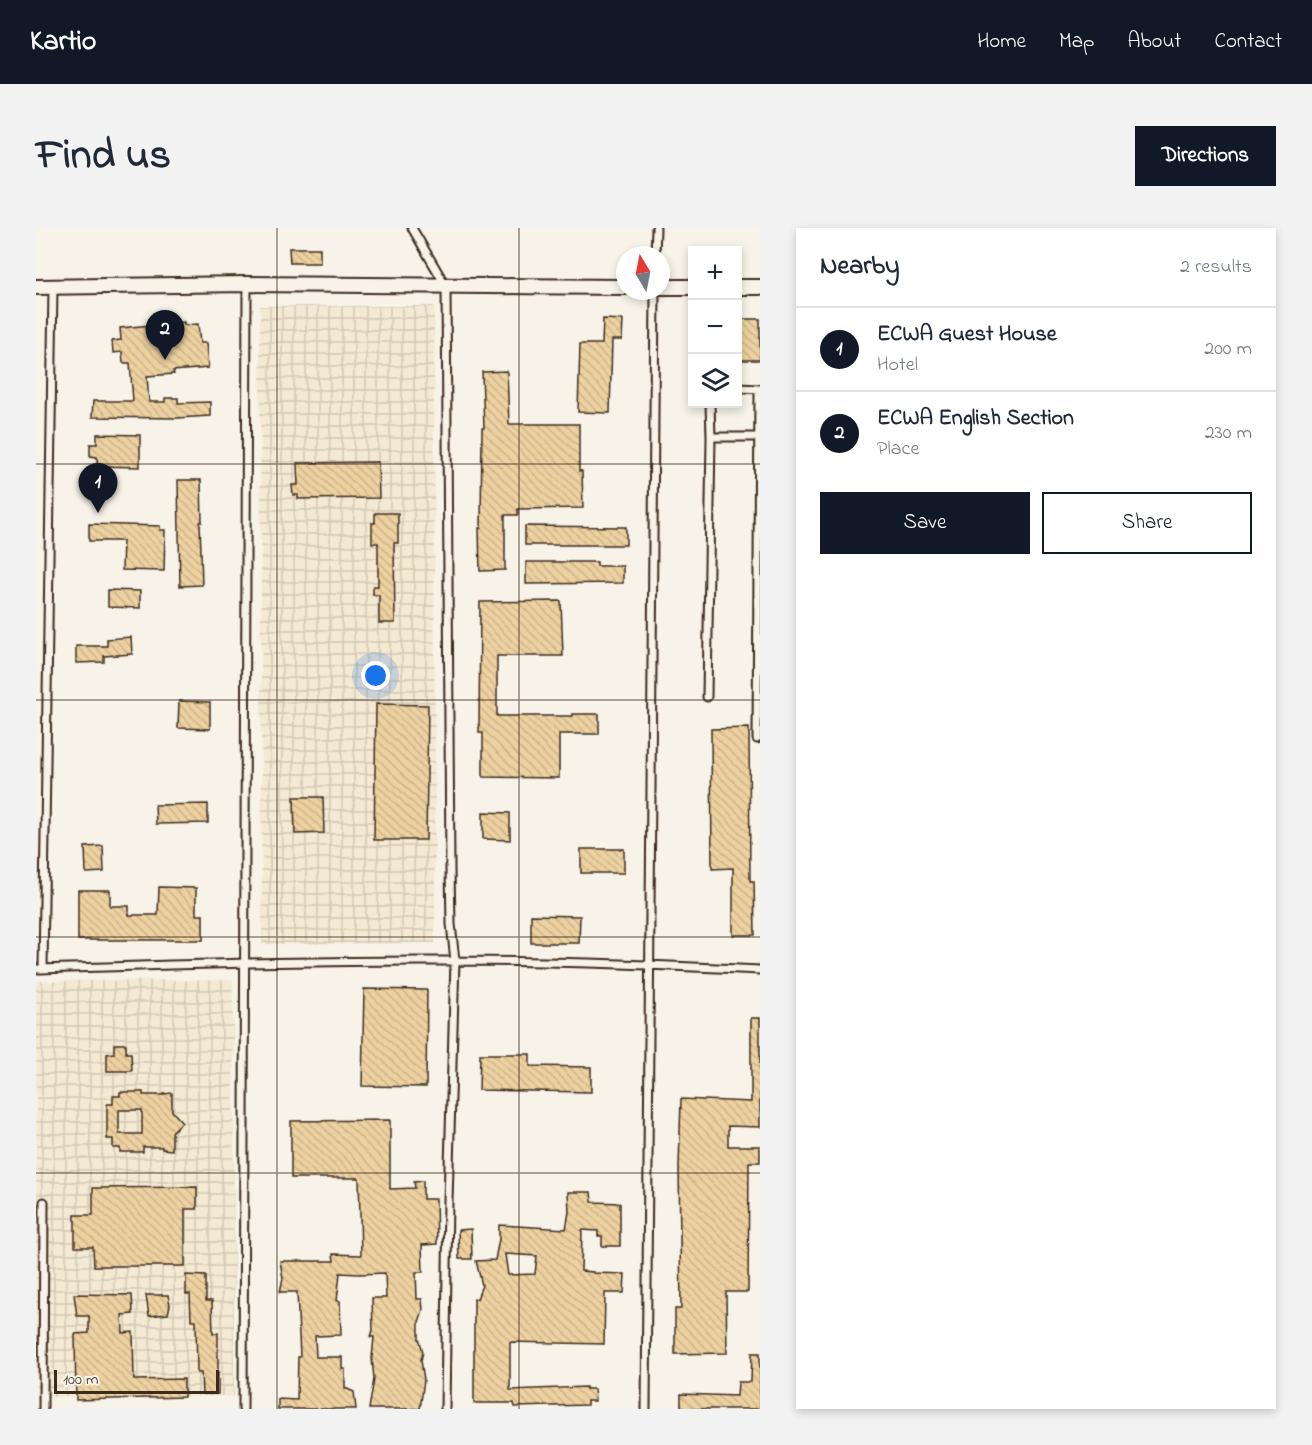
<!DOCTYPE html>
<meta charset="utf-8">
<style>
body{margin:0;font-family:"Indie Flower",sans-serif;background:#f2f2f3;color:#1f2937}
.controls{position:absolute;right:18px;top:18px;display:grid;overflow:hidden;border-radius:0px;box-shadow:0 3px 9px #0003}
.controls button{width:54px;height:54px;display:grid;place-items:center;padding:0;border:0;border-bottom:2px solid #e0e1e3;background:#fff;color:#1f2937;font:30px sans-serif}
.compass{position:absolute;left:580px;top:18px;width:54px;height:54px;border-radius:50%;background:#fff;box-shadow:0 3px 9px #0003;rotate:350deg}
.scale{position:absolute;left:18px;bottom:15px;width:165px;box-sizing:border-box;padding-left:6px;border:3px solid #3b2a1e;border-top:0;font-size:16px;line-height:21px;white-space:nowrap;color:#3b2a1e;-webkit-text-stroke:4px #f7f3e8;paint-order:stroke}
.you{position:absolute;left:340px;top:448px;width:21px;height:21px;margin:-15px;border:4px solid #fff;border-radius:50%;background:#1a73e8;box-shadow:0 0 0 9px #1a73e833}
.badge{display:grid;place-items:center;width:39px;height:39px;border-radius:50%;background:#111827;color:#fff;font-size:20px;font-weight:700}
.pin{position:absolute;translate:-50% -50px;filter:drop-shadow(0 2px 3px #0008)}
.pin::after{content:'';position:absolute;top:32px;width:21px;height:18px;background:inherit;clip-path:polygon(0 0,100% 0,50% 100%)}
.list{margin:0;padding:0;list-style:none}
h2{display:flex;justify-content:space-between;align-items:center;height:78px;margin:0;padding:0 24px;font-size:26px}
h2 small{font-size:20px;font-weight:400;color:#747a83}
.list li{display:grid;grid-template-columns:39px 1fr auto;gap:18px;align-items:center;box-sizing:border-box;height:84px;padding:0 24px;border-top:2px solid #e0e1e3}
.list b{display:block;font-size:22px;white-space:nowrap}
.list p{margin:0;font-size:20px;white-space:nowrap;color:#747a83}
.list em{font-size:20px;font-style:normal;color:#747a83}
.actions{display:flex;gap:12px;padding:18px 24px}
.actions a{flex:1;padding:14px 0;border:2px solid #111827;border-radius:0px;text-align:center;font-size:21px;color:#111827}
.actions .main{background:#111827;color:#fff}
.icon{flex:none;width:33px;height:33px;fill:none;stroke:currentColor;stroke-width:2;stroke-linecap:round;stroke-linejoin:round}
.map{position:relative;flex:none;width:724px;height:1181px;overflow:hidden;border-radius:0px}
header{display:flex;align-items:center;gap:36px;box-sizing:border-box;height:84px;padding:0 30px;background:#111827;color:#fff}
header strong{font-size:28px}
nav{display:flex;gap:33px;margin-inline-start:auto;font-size:21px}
.intro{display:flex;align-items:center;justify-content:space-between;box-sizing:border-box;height:144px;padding:0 36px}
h1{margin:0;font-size:42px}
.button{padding:15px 27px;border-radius:0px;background:#111827;color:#fff;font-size:21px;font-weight:700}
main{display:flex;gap:36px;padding:0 36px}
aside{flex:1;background:#fff;border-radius:0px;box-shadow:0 3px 9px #0003}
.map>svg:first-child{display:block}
.industrial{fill:url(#industrial-grid)}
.building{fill:url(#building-back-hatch);stroke:#3b2a1e;stroke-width:1.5;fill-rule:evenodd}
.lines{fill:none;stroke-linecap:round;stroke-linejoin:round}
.service-casing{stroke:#3b2a1e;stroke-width:11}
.minor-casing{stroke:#3b2a1e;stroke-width:18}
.service{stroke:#f7f3e8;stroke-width:7}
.minor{stroke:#f7f3e8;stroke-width:14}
.grid{fill:none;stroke:#3b2a1e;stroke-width:1.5;stroke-opacity:0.55}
</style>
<header>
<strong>Kartio</strong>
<nav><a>Home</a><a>Map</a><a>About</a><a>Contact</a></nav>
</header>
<div class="intro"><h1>Find us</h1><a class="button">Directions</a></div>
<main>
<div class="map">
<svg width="724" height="1181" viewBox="0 0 724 1181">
<defs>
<pattern id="industrial-grid" width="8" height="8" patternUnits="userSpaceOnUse" patternTransform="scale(1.5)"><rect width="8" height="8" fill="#f4e9d3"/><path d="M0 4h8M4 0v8" fill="none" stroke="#d2c8b5"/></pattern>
<pattern id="building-back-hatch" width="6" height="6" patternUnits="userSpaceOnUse" patternTransform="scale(1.5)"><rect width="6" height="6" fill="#edd1a1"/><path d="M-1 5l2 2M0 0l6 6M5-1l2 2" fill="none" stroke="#ccb48a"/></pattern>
</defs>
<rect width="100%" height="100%" fill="#f7f3e8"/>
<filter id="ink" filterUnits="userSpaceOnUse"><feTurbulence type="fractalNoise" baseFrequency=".0167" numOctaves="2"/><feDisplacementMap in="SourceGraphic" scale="12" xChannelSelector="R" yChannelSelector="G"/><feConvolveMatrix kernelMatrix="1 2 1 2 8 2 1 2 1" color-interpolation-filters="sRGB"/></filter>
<g filter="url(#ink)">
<!-- industrial -->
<path class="industrial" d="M224 78H398L399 715 226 716Z
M197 752 198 1168 0 1169V753Z"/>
<!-- building -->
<path class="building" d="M253 20H284V35H254Z
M567 91 587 92 586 112H576L574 185 542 184 544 116H566Z
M702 91H724V132H702Z
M148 94V97L162 96 164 115H170L172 140 137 143 138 146 111 148 113 174H129V170H142V175L174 174V188L141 190 56 189 57 173H97L94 135H87L86 124 77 125 76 113 85 112 84 100Z
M471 143 473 196H543V243H546L547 280 482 281V287H469V342L444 343 443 300H445L446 200H448L446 144Z
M61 206 104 207V239L61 238V229L54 228V216H61Z
M342 234 343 270 262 271V267H257L256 257H262L261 235Z
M142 252H165L166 294H164L166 357 144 358Z
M339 285H362V315H358L359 395H343V367H337V358H342V315H336V295H339Z
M53 296 124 298V302H129L128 343 86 342 87 313H53Z
M489 298 590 299V317H489Z
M490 334H561V338H587V355L490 356Z
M72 362 104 363V380L72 379Z
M525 373 527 428H461V488H537V486H563V506H523V550L447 549V505H443L444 374Z
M95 409 96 426 68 428V434L40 435V418H71V411Z
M143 473 174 474V501L142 500Z
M340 476 392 477 390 612H338Z
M713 500 714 653H718L719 707H697V640L676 641 675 501Z
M258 569H287L288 605 259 606Z
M172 576V595L120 596 119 577Z
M447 584 474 585V612L447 611Z
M67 618 68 644 50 645 49 619Z
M545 621H588V645H545Z
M123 659 160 660V687H167V712H42V662H74V678H93V687H122Z
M495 687 544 688 543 715H495Z
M328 761 391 762 390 859 326 858Z
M715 790H724V899L692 898V918H724V934H713L712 1064H690L691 1125 639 1126V1081H645L643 939 645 871 715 874Z
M78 816H90V825H95L96 843H71V826L78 825Z
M444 826H494V838L555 839V864L443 862Z
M84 864H107V867H128V866L136 865V883L146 894 136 904V922L126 921V919H107V924H84V920H77V911H71V876H77V868H84ZM83 882H106V906H83Z
M354 892V961L379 960 378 954 387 953V971H400L401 1016 386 1017 387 1044H380L381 1071H386L387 1082 383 1094V1110L387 1124 385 1132 388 1152 384 1181H333L338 1151 336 1130 338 1109H335L337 1102 336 1070H350L349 1045 323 1046 304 1045 301 1073H304L305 1107 279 1108 280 1129H306V1141H309V1160L318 1164 320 1181H242V1171L261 1172 262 1129H264L261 1064H244L247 1050 244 1033H298L297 1026 325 1027 323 950H255V893Z
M161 959V981H149V1038H58L57 1019H39V987H57V960Z
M532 964H555L556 974 584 975V1018H566V1008H562V1003L546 1002 545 1043 557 1044V1045L589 1046 588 1065H569L568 1116 474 1114V1162L550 1159V1161H558L559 1173H551V1177L479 1179 478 1175H438V1071H441L446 1057 440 1033 459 1032 463 1011V997L530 1001 533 984ZM469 1026 501 1028 499 1046 472 1047Z
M435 1001 436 1031H423L422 1002Z
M150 1047 170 1048V1073H176L177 1105H182V1166H166L165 1145H161L160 1092H155L154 1066H150Z
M38 1066 96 1067 97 1086 86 1087 87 1105 97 1104 98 1152 148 1151V1169L40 1172 39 1106 53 1105V1088H41Z
M110 1067H132L134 1077 132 1086 113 1088Z
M716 1125H724V1181H645V1166L701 1168 702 1154H715Z"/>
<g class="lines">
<!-- service casing -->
<g class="service-casing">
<path id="service" d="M376 0 410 58 414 641 415 696 419 733 412 973 409 1181
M619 27 620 0
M702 160 724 161
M674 176 675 209H724
M671 469 675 209
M721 511 723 161
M0 741C140 737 279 732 419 733 521 733 622 737 724 742
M7 741 17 59
M7 1181 8 974
M207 1181 211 56
M610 1181 619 63"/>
</g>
<!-- minor casing -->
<g class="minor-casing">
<path id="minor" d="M0 59 211 56 589 59
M625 59H656
M702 59H724"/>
</g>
<!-- service -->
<use href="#service" class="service"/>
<!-- minor -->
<use href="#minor" class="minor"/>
</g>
</g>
<!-- grid -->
<path class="grid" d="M241 0V1181M483 0V1181M0 236H724M0 472H724M0 709H724M0 945H724"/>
</svg>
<div class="controls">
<button>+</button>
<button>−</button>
<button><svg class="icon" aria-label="layers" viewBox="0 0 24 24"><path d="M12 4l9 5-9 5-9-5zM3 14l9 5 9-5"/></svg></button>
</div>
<svg class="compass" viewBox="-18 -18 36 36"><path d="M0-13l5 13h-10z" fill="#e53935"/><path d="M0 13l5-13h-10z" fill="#747a83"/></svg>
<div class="scale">100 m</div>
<div class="you"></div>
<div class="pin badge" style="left:62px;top:285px">1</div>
<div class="pin badge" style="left:129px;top:132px">2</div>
</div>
<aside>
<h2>Nearby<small>2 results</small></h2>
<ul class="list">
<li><span class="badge">1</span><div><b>ECWA Guest House</b><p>Hotel</p></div><em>200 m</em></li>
<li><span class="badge">2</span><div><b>ECWA English Section</b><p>Place</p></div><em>230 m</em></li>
</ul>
<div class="actions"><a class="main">Save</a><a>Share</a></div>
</aside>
</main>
